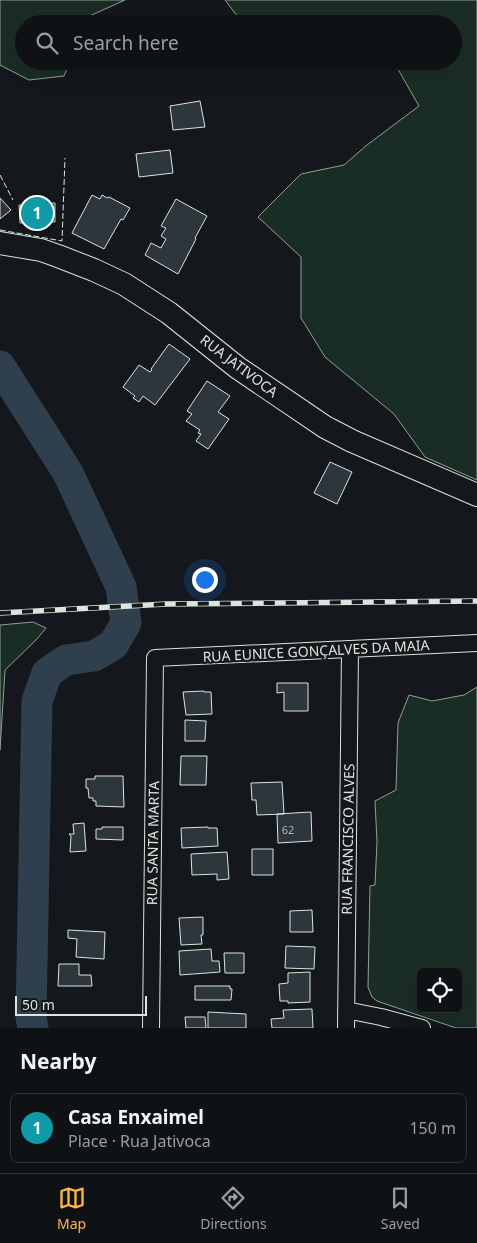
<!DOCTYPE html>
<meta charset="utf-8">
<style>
body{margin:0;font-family:"Noto Sans",sans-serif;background:#1d2022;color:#f1f3f6}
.controls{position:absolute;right:15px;bottom:15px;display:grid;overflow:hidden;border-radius:8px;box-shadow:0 5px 20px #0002}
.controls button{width:45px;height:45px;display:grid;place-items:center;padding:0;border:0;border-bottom:1px solid #2f3234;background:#0f1215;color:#f1f3f6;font:25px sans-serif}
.scale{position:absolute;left:15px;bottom:12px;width:132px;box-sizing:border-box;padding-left:5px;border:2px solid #d8e6dc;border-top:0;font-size:14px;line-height:18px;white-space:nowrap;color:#d8e6dc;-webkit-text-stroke:4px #14181c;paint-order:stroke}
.you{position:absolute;left:204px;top:579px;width:18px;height:18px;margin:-12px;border:4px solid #fff;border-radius:50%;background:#1a73e8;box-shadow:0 0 0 8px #1a73e833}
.badge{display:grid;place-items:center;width:32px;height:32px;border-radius:50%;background:#ffb74d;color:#fff;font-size:16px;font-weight:700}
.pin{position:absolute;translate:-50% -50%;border:2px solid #fff;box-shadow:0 1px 5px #0006}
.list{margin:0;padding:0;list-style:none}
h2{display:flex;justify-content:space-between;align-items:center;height:65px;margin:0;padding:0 20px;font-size:21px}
h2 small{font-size:16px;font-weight:400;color:#9b9ea0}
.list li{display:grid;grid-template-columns:32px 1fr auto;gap:15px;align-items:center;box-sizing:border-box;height:70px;margin:0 10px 10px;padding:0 10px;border:1px solid #2f3234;border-radius:8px}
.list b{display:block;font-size:19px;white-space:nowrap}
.list p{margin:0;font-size:16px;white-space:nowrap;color:#9b9ea0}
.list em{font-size:16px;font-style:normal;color:#9b9ea0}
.icon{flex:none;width:28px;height:28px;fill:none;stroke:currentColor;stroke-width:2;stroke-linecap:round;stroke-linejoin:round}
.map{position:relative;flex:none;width:477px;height:1028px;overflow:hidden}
.search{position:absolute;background:#0f1215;box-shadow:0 5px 20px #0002;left:15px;right:15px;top:15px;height:55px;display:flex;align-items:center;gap:12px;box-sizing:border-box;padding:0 18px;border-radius:28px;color:#9b9ea0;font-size:19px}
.sheet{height:145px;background:#0f1215}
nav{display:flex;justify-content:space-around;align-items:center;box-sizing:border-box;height:70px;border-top:1px solid #2f3234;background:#0f1215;font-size:14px;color:#9b9ea0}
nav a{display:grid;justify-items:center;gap:2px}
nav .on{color:#ffb74d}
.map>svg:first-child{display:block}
.green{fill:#1a2d24;stroke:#939e99;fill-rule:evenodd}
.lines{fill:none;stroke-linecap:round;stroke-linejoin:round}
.river{stroke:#2f3f4d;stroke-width:31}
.building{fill:#2c363c;stroke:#d8e6dc}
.street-casing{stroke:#d8e6dc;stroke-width:18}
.secondary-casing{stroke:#d8e6dc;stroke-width:24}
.street{stroke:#14181c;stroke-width:16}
.secondary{stroke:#14181c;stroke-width:22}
.rail-casing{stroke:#d8e6dc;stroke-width:5.5}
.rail{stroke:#14181c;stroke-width:4;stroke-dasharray:11;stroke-linecap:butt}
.fence{stroke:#d8e6dc;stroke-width:1;stroke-dasharray:6 2.5;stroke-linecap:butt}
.labels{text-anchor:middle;stroke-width:4;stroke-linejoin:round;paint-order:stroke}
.number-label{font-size:11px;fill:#adbab4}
.street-label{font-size:14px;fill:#d8e6dc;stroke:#14181c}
</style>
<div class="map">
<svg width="477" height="1028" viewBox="0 0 477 1028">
<rect width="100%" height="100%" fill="#14181c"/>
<!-- green -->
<path class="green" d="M0 0H125L85 18 83 24H24V61H70L64 76 29 80 0 65Z
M225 0H477V480L425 457 394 414 325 357 301 318V257L258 217 301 174 344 165 367 145 419 106 395 64 351 61H453V24H238V17Z
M33 622 46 628 36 640 5 670 0 750V625Z
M477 687V1028H456L377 1001 372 997 368 987 370 886 375 885 377 842 375 801 396 790 398 723 409 695 432 701 464 695ZM421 972H458V1009H421Z"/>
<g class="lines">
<!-- river -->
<path class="river" d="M0 366 68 473 121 587 126 623 113 645 94 656 66 660 47 673 37 701 31 1017 33 1028"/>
</g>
<!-- building -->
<path class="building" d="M200 101 205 127 173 130 170 106Z
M170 150 173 173 139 177 136 154Z
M92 195 100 199 102 195 107 198 109 197 130 208 123 220 121 219 104 249 72 233Z
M0 198 11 210 0 219Z
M176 199 207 216 195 238 196 239 178 274 145 255 151 243 161 248 166 239 161 236 166 228 161 226Z
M55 203V222L20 223 19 205Z
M169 344 190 359 155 405 143 396 139 402 133 398 135 396 123 387 139 365 150 372 152 370 151 369Z
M207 381 230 396 218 412 229 419 208 449 196 441 201 434 198 433 200 430 186 421 192 414 187 411Z
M330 462 352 472 337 504 314 493Z
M277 683H308V711H284V692L277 693Z
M204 691V692H211L212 714 186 715 183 692Z
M185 720 206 721 205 741H185Z
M181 756H207L206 785H180Z
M95 776H123L124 807 96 806V801H93V798H89L88 788H86V779H95Z
M282 782 284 814 257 815 256 800H252L251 783Z
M311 812 312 841 278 843 277 814Z
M84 823 86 851 70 852 71 836 69 834H74L73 824Z
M102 827H123V840L96 839V829H102Z
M208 827V828H217L218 846 182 848 181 828Z
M252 849H273V875H252Z
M227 852 229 879 217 880V874L192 875 191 854Z
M312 910 313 932H290V911Z
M203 917V935H201L202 944 181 945 179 918Z
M68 930 105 932 104 959 76 957 77 939 68 938Z
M286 946 315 947 314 969 285 968Z
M211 949 212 961H219L220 972 180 975 179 951Z
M224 953H244V973H225Z
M59 964H79V975H91L92 986H58Z
M310 972V1002L288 1003V1001H280L279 984 288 983V973Z
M195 986H230V989H232L231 1000H195Z
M312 1009 313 1028H272L271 1019 284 1018 283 1010Z
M208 1012 246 1014V1028H208Z
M185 1017H205L206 1028H186Z"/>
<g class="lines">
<!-- street casing -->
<g class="street-casing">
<path id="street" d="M346 1010 381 1017 422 1028
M151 1028 155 658 477 643
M346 1028 350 649"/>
</g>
<!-- secondary casing -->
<g class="secondary-casing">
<path id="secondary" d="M0 243 41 250 58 256 94 270 124 284 169 313 238 368 325 427 352 441 477 495"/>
</g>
<!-- street -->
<use href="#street" class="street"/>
<!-- secondary -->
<use href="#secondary" class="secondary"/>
<!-- rail casing -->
<g class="rail-casing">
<path id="rail" d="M0 613 166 604 477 601"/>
</g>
<!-- rail -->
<use href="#rail" class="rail"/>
<!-- fence -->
<path class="fence" d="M0 175 13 200
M0 230 62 241 65 158"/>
</g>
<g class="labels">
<!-- number labels -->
<g class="number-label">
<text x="288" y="834">62</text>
</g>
<!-- street labels -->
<g class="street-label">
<text transform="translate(239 366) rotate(37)" y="5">RUA JATIVOCA</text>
<text transform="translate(316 651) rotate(-3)" y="5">RUA EUNICE GONÇALVES DA MAIA</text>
<text transform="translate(348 839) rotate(-89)" y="5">RUA FRANCISCO ALVES</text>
<text transform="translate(153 843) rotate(-89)" y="5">RUA SANTA MARTA</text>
</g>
</g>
</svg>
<div class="controls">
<button><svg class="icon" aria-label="locate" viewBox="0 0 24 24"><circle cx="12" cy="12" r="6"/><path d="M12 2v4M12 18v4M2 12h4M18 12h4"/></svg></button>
</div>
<div class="scale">50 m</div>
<div class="you"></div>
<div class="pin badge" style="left:37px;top:213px;background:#0f9aa8">1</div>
<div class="search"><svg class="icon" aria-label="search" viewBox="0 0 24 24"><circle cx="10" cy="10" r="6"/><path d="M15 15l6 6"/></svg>Search here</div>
</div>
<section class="sheet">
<h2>Nearby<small></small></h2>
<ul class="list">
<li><span class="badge" style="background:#0f9aa8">1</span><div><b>Casa Enxaimel</b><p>Place · Rua Jativoca</p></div><em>150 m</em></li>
</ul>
</section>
<nav>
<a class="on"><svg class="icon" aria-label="map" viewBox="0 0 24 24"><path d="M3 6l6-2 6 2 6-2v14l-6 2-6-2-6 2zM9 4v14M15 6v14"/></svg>Map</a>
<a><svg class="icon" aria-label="directions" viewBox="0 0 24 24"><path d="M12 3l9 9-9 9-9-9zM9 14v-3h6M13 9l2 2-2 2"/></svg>Directions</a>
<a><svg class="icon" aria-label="saved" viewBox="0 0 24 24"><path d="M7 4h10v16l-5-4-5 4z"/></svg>Saved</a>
</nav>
